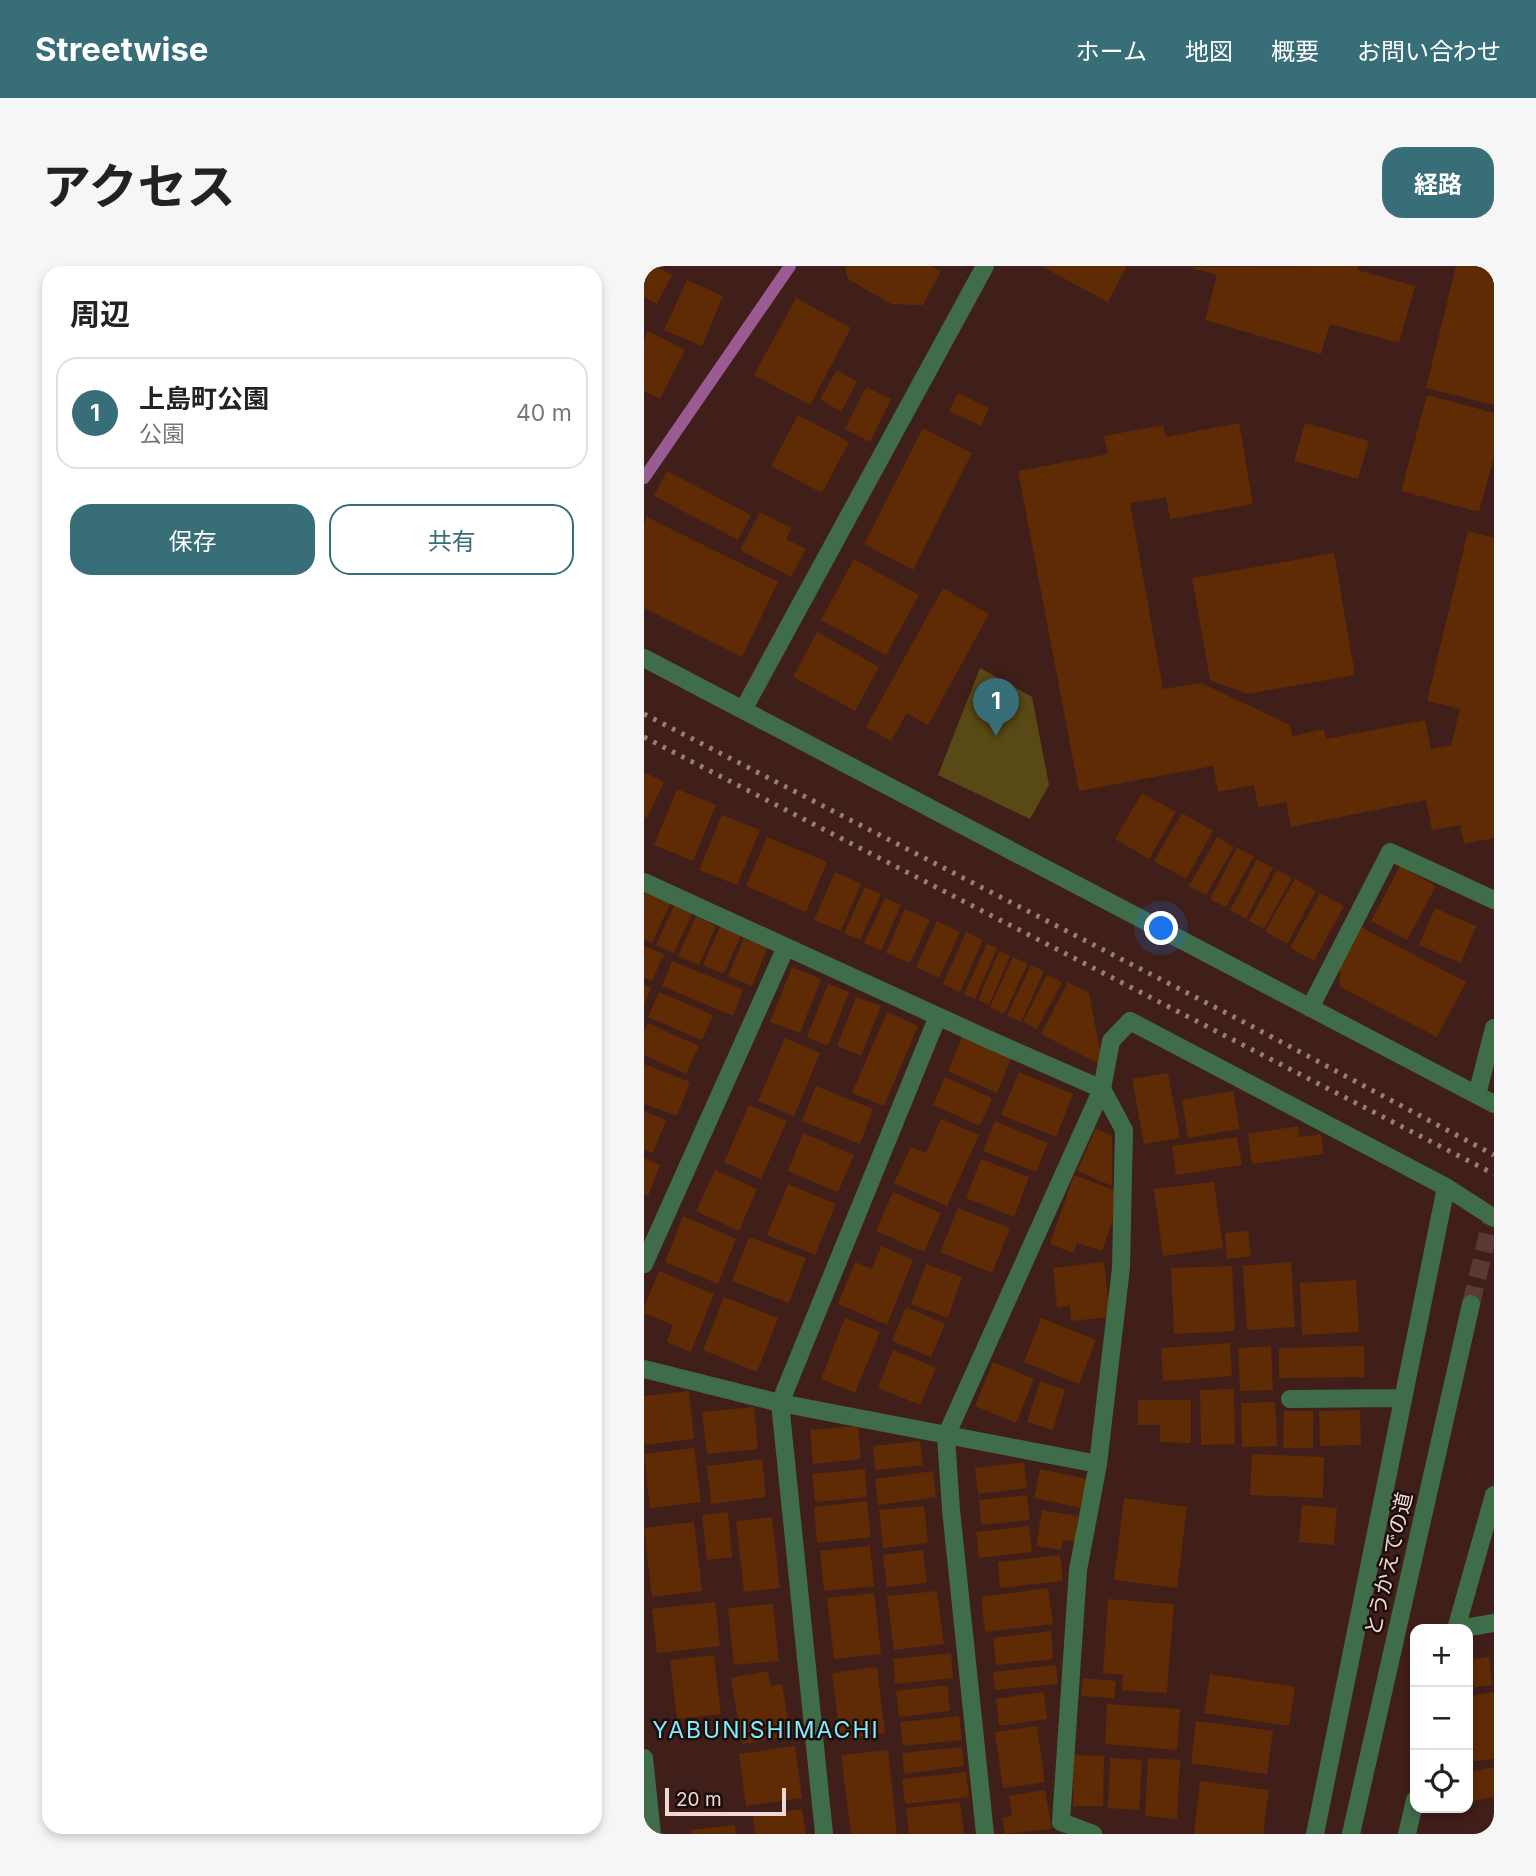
<!DOCTYPE html>
<html lang="ja">
<meta charset="utf-8">
<style>
body{margin:0;font-family:Inter,"Noto Sans JP",sans-serif;background:#f6f6f6;color:#222}
.controls{position:absolute;right:21px;bottom:21px;display:grid;overflow:hidden;border-radius:14px;box-shadow:0 4px 10px #0003}
.controls button{width:63px;height:63px;display:grid;place-items:center;padding:0;border:0;border-bottom:2px solid #e0e0e0;background:#fff;color:#222;font:35px sans-serif}
.scale{position:absolute;left:21px;bottom:18px;width:121px;box-sizing:border-box;padding-left:7px;border:4px solid #f0d9d4;border-top:0;font-size:19px;line-height:24px;white-space:nowrap;color:#f0d9d4;-webkit-text-stroke:5px #1c0d0b;paint-order:stroke}
.you{position:absolute;left:518px;top:663px;width:24px;height:24px;margin:-18px;border:5px solid #fff;border-radius:50%;background:#1a73e8;box-shadow:0 0 0 10px #1a73e833}
.badge{display:grid;place-items:center;width:46px;height:46px;border-radius:50%;background:#386e77;color:#fff;font-size:23px;font-weight:700}
.pin{position:absolute;translate:-50% -58px;filter:drop-shadow(0 2px 4px #0008)}
.pin::after{content:'';position:absolute;top:37px;width:24px;height:21px;background:inherit;clip-path:polygon(0 0,100% 0,50% 100%)}
.list{margin:0;padding:0;list-style:none}
h2{display:flex;justify-content:space-between;align-items:center;height:91px;margin:0;padding:0 28px;font-size:30px}
h2 small{font-size:23px;font-weight:400;color:#767676}
.list li{display:grid;grid-template-columns:46px 1fr auto;gap:21px;align-items:center;box-sizing:border-box;height:112px;margin:0 14px 14px;padding:0 14px;border:2px solid #e0e0e0;border-radius:21px}
.list b{display:block;font-size:26px;white-space:nowrap}
.list p{margin:0;font-size:23px;white-space:nowrap;color:#767676}
.list em{font-size:23px;font-style:normal;color:#767676}
.actions{display:flex;gap:14px;padding:21px 28px}
.actions a{flex:1;padding:16px 0;border:2px solid #386e77;border-radius:21px;text-align:center;font-size:24px;color:#386e77}
.actions .main{background:#386e77;color:#fff}
.icon{flex:none;width:38px;height:38px;fill:none;stroke:currentColor;stroke-width:2;stroke-linecap:round;stroke-linejoin:round}
.map{position:relative;flex:none;width:850px;height:1568px;overflow:hidden;border-radius:21px}
header{display:flex;align-items:center;gap:42px;box-sizing:border-box;height:98px;padding:0 35px;background:#386e77;color:#fff}
header strong{font-size:33px}
nav{display:flex;gap:38px;margin-inline-start:auto;font-size:24px}
.intro{display:flex;align-items:center;justify-content:space-between;box-sizing:border-box;height:168px;padding:0 42px}
h1{margin:0;font-size:49px}
.button{padding:18px 32px;border-radius:21px;background:#386e77;color:#fff;font-size:24px;font-weight:700}
main{display:flex;gap:42px;padding:0 42px}
aside{flex:1;background:#fff;border-radius:21px;box-shadow:0 4px 10px #0003}
.map>svg:first-child{display:block}
.green{fill:#594915}
.lines{fill:none;stroke-linecap:round;stroke-linejoin:round}
.stream{stroke:#995b92;stroke-width:12}
.building{fill:#5e2b05}
.minor-tunnel{stroke:#5a3a35;stroke-width:18;stroke-dasharray:18 9;stroke-linecap:butt}
.minor{stroke:#3f6d4a;stroke-width:18}
.rail{stroke:#997c77;stroke-width:5;stroke-dasharray:3.5 7;stroke-linecap:butt}
.labels{text-anchor:middle;stroke-width:5;stroke-linejoin:round;paint-order:stroke}
.street-label{font-size:21px;fill:#f0d9d4;stroke:#1c0d0b}
.neighbourhood-label{font-size:23px;letter-spacing:2px;fill:#83ebfe;stroke:#1c0d0b}
</style>
<header>
<strong>Streetwise</strong>
<nav><a>ホーム</a><a>地図</a><a>概要</a><a>お問い合わせ</a></nav>
</header>
<div class="intro"><h1>アクセス</h1><a class="button">経路</a></div>
<main>
<aside>
<h2>周辺<small></small></h2>
<ul class="list">
<li><span class="badge">1</span><div><b>上島町公園</b><p>公園</p></div><em>40 m</em></li>
</ul>
<div class="actions"><a class="main">保存</a><a>共有</a></div>
</aside>
<div class="map">
<svg width="850" height="1568" viewBox="0 0 850 1568">
<rect width="100%" height="100%" fill="#401e19"/>
<!-- green -->
<path class="green" d="M336 402 388 431 405 519 386 553 294 509Z"/>
<g class="lines">
<!-- stream -->
<path class="stream" d="M0 212 146 0"/>
</g>
<!-- building -->
<path class="building" d="M0 0H11L28 9 13 38 0 31Z
M201 0H288L297 5 279 39 247 38 204 13Z
M397 0H483L464 36Z
M714 0 713 4 771 20 755 77 686 58 677 88 561 54 573 9 544 1Z
M812 0H850V139L782 122Z
M43 14 79 30 58 80 20 64Z
M152 32 207 62 166 139 110 109Z
M4 65 41 84 16 133 0 125V74Z
M193 104 213 116 197 146 176 133Z
M222 121 247 133 226 176 201 163Z
M314 127 345 142 337 160 305 145Z
M783 129 850 147V191L835 246 757 225Z
M154 149 205 176 178 227 127 200Z
M595 157 609 238 526 253 522 231 486 237 519 423 557 417 646 459 648 470 680 463 682 473 781 454 787 483 807 479 816 443 783 435 824 265 850 272V572L820 578 816 559 788 564 782 534 647 561 642 536 614 541 610 519 574 526 569 500 435 525 374 205 464 188 460 170 519 159 522 171Z
M661 157 725 175 714 213 650 195Z
M279 162 328 187 269 304 220 278Z
M23 205 107 249 94 274 10 230Z
M116 246 148 262 142 273 162 283 147 311 96 284Z
M3 251 134 316 98 391 0 342V258Z
M690 287 711 409 603 428 566 414 548 312Z
M210 293 275 329 242 389 177 354Z
M299 322 345 348 284 459 263 447 247 475 222 461Z
M173 366 235 401 211 445 149 411Z
M0 506 20 516 3 552 0 550Z
M33 523 72 539 49 595 10 579Z
M498 527 532 546 505 593 471 573Z
M538 547 569 565 542 613 510 595Z
M78 549 116 564 93 619 55 604Z
M123 571 183 596 162 646 102 620Z
M573 571 590 581 562 629 545 620Z
M593 582 610 590 582 641 566 633Z
M613 593 629 602 602 653 586 644Z
M756 600 792 620 763 674 727 655Z
M633 604 648 612 620 663 605 655Z
M191 606 217 618 197 665 170 654Z
M651 613 672 625 643 678 621 665Z
M221 621 237 628 216 674 200 667Z
M2 625 27 636 8 677 0 674V630Z
M676 627 700 640 670 695 646 682Z
M241 632 257 639 237 685 220 677Z
M30 640 48 648 30 687 12 679Z
M791 642 832 660 817 697 775 679Z
M261 643 286 654 266 697 242 687Z
M52 650 72 660 55 699 34 690Z
M293 655 316 666 295 712 272 701Z
M76 661 97 669 80 708 59 699Z
M717 661 822 716 793 771 696 721V700Z
M322 666 339 674 316 726 299 718Z
M100 672 123 682 108 720 84 710Z
M343 678 353 682 331 733 320 728Z
M0 680 20 688 8 715 0 712Z
M355 685 366 690 345 739 334 734Z
M369 691 384 698 360 748 346 741Z
M28 695 99 724 89 750 18 720Z
M387 699 400 705 377 756 363 749Z
M148 701 177 713 156 767 126 756Z
M403 709 418 716 393 763 379 756Z
M424 716 445 727 459 800 397 768Z
M184 718 205 726 184 780 163 771Z
M0 719 7 722 0 739Z
M15 726 69 749 58 774 4 751Z
M212 731 237 740 217 790 193 780Z
M243 746 274 760 240 840 208 827Z
M4 757 55 780 42 808 0 789V765Z
M319 769 368 790 353 827 304 805Z
M141 772 176 787 150 850 114 835Z
M0 798 46 816 33 850 0 838Z
M375 806 429 828 412 871 357 849Z
M524 807 536 872 500 878 488 813Z
M301 811 348 832 336 860 289 839Z
M172 820 229 843 216 878 158 855Z
M589 825 596 863 544 872 538 834Z
M105 839 143 855 117 913 80 896Z
M0 845 22 854 9 887 0 884Z
M297 853 335 869 303 940 250 917 267 881 282 887Z
M351 855 404 877 392 906 339 885Z
M654 860 655 871 677 868 680 888 608 898 604 868Z
M452 862 468 870V920L433 905Z
M159 867 210 889 194 926 144 905Z
M593 871 598 899 532 909 528 880Z
M0 892 16 899 4 930 0 928Z
M337 893 385 911 370 951 322 932Z
M71 904 113 923 95 965 52 945Z
M430 909 478 927 458 985 433 977 429 987 406 978Z
M570 916 579 982 519 990 510 923Z
M144 918 192 938 171 989 123 969Z
M249 926 297 947 280 986 232 965Z
M314 942 366 962 348 1007 296 986Z
M39 950 92 973 74 1018 21 996Z
M604 965 607 990 583 993 581 967Z
M105 971 162 992 145 1037 88 1015Z
M237 980 269 994 243 1059 194 1038 211 996 228 1003Z
M460 996 466 1051 427 1055 426 1040 413 1041 409 1002Z
M647 996 651 1061 603 1064 599 1000Z
M282 998 318 1011 304 1052 267 1038Z
M588 1000 591 1065 530 1068 527 1002Z
M15 1005 70 1028 47 1086 23 1076 29 1059 0 1047V1041Z
M712 1014 715 1066 658 1069 656 1017Z
M80 1031 134 1052 113 1106 59 1084Z
M262 1041 301 1058 287 1091 248 1075Z
M201 1052 236 1066 211 1127 177 1113Z
M397 1052 452 1074 435 1118 380 1096Z
M586 1077 588 1110 519 1115 517 1082Z
M627 1080 629 1124 596 1125 594 1082Z
M720 1080V1111L635 1112V1082Z
M249 1084 292 1102 276 1139 234 1122Z
M349 1096 390 1113 372 1157 331 1140Z
M396 1115 421 1124 409 1164 383 1156Z
M590 1123 591 1178 557 1179 556 1124Z
M45 1125 50 1173 0 1179V1130Z
M494 1134H547V1177L516 1176V1159H494Z
M631 1136 633 1180 598 1181 597 1137Z
M110 1141 114 1183 63 1188 58 1146Z
M716 1144 717 1179 676 1180 675 1145Z
M640 1145H669V1182H639Z
M214 1160 217 1193 169 1198 166 1164Z
M276 1175 279 1199 231 1204 229 1180Z
M50 1182 57 1236 6 1242 0 1188Z
M608 1188 680 1191 679 1232 606 1229Z
M118 1193 122 1231 67 1238 63 1200Z
M380 1196 383 1222 334 1228 331 1202Z
M221 1203 223 1231 171 1236 168 1208Z
M396 1203 443 1213 437 1242 390 1232Z
M289 1205 292 1231 234 1239 231 1213Z
M383 1229 386 1254 337 1259 335 1234Z
M480 1232 543 1241 533 1322 470 1314Z
M223 1235 227 1271 173 1277 170 1241Z
M658 1239 693 1242 690 1279 655 1276Z
M280 1240 284 1277 239 1282 235 1244Z
M398 1244 434 1250 431 1276 419 1274 417 1284 392 1280Z
M84 1246 88 1291 63 1294 58 1249Z
M128 1251 136 1322 100 1326 92 1255Z
M50 1256 58 1325 8 1331 0 1262Z
M385 1260 388 1286 335 1292 332 1266Z
M226 1280 230 1320 180 1325 176 1285Z
M279 1284 283 1317 243 1321 239 1289Z
M416 1289 419 1315 356 1322 354 1296Z
M404 1322 409 1358 341 1366 337 1331Z
M293 1325 300 1378 250 1384 243 1330Z
M230 1327 237 1388 190 1393 183 1332Z
M464 1333 530 1338 523 1427 478 1424 479 1409 459 1407Z
M71 1336 76 1380 13 1387 8 1343Z
M129 1338 135 1395 90 1399 84 1342Z
M407 1365 409 1393 352 1399 349 1372Z
M307 1387 309 1412 251 1418 249 1393Z
M70 1389 77 1448 33 1453 26 1394Z
M845 1391 848 1419 830 1421 827 1393Z
M412 1399 414 1418 351 1424 349 1406Z
M233 1401 241 1467 196 1473 188 1407Z
M124 1405 127 1420 138 1418 147 1470 98 1478 87 1412Z
M566 1408 651 1421 645 1460 560 1447Z
M439 1412 472 1415 470 1432 437 1430Z
M303 1419 306 1445 255 1451 252 1425Z
M400 1426 403 1453 355 1460 352 1433Z
M850 1426V1493L824 1496V1463L829 1462 825 1430Z
M463 1438 536 1443 533 1484 461 1478Z
M315 1450 318 1474 259 1480 256 1456Z
M552 1455 629 1465 623 1508 547 1497Z
M393 1460 401 1516 359 1522 351 1466Z
M151 1480 158 1532 102 1540 95 1488Z
M318 1481 320 1500 260 1508 258 1487Z
M244 1484 253 1568H207L197 1489Z
M430 1489 460 1490 459 1540H429Z
M466 1492 498 1494 495 1544 464 1542Z
M504 1492 536 1494 533 1553 501 1550Z
M850 1501V1531L824 1536V1506Z
M322 1506 325 1531 261 1538 258 1513Z
M556 1515 625 1524 619 1568H550Z
M401 1524 408 1563 361 1568 358 1552 368 1550 365 1530Z
M316 1536 320 1568H265L262 1542Z
M158 1543 162 1568H111L109 1549Z
M91 1559 92 1568H48L47 1564Z"/>
<g class="lines">
<!-- minor-tunnel -->
<path class="minor-tunnel" d="M827 1038 850 944"/>
<!-- minor -->
<path class="minor" d="M0 392 850 838
M99 444 341 0
M0 616 348 775 458 823 302 1170 307 1244 341 1568
M666 742 746 586 850 634
M833 829 850 762
M0 998 142 681
M0 1103 136 1137 454 1198
M646 1133 759 1132
M812 1363 850 1229
M814 1363 850 1357
M0 1492 8 1568
M180 1568 136 1137 294 750
M449 1568 417 1556 434 1304 454 1198 477 1002 480 864 458 823 467 775 486 755 802 921 850 952
M671 1568 802 921
M707 1568 827 1038
M763 1568 771 1534"/>
<!-- rail -->
<path class="rail" d="M0 448 594 753 850 889
M0 471 850 908"/>
</g>
<g class="labels">
<!-- street labels -->
<g class="street-label">
<text transform="translate(745 1298) rotate(-77)" y="7">とうかえでの道</text>
</g>
<!-- neighbourhood labels -->
<g class="neighbourhood-label">
<text x="122" y="1472">YABUNISHIMACHI</text>
</g>
</g>
</svg>
<div class="controls">
<button>+</button>
<button>−</button>
<button><svg class="icon" aria-label="locate" viewBox="0 0 24 24"><circle cx="12" cy="12" r="6"/><path d="M12 2v4M12 18v4M2 12h4M18 12h4"/></svg></button>
</div>
<div class="scale">20 m</div>
<div class="you"></div>
<div class="pin badge" style="left:352px;top:470px">1</div>
</div>
</main>
